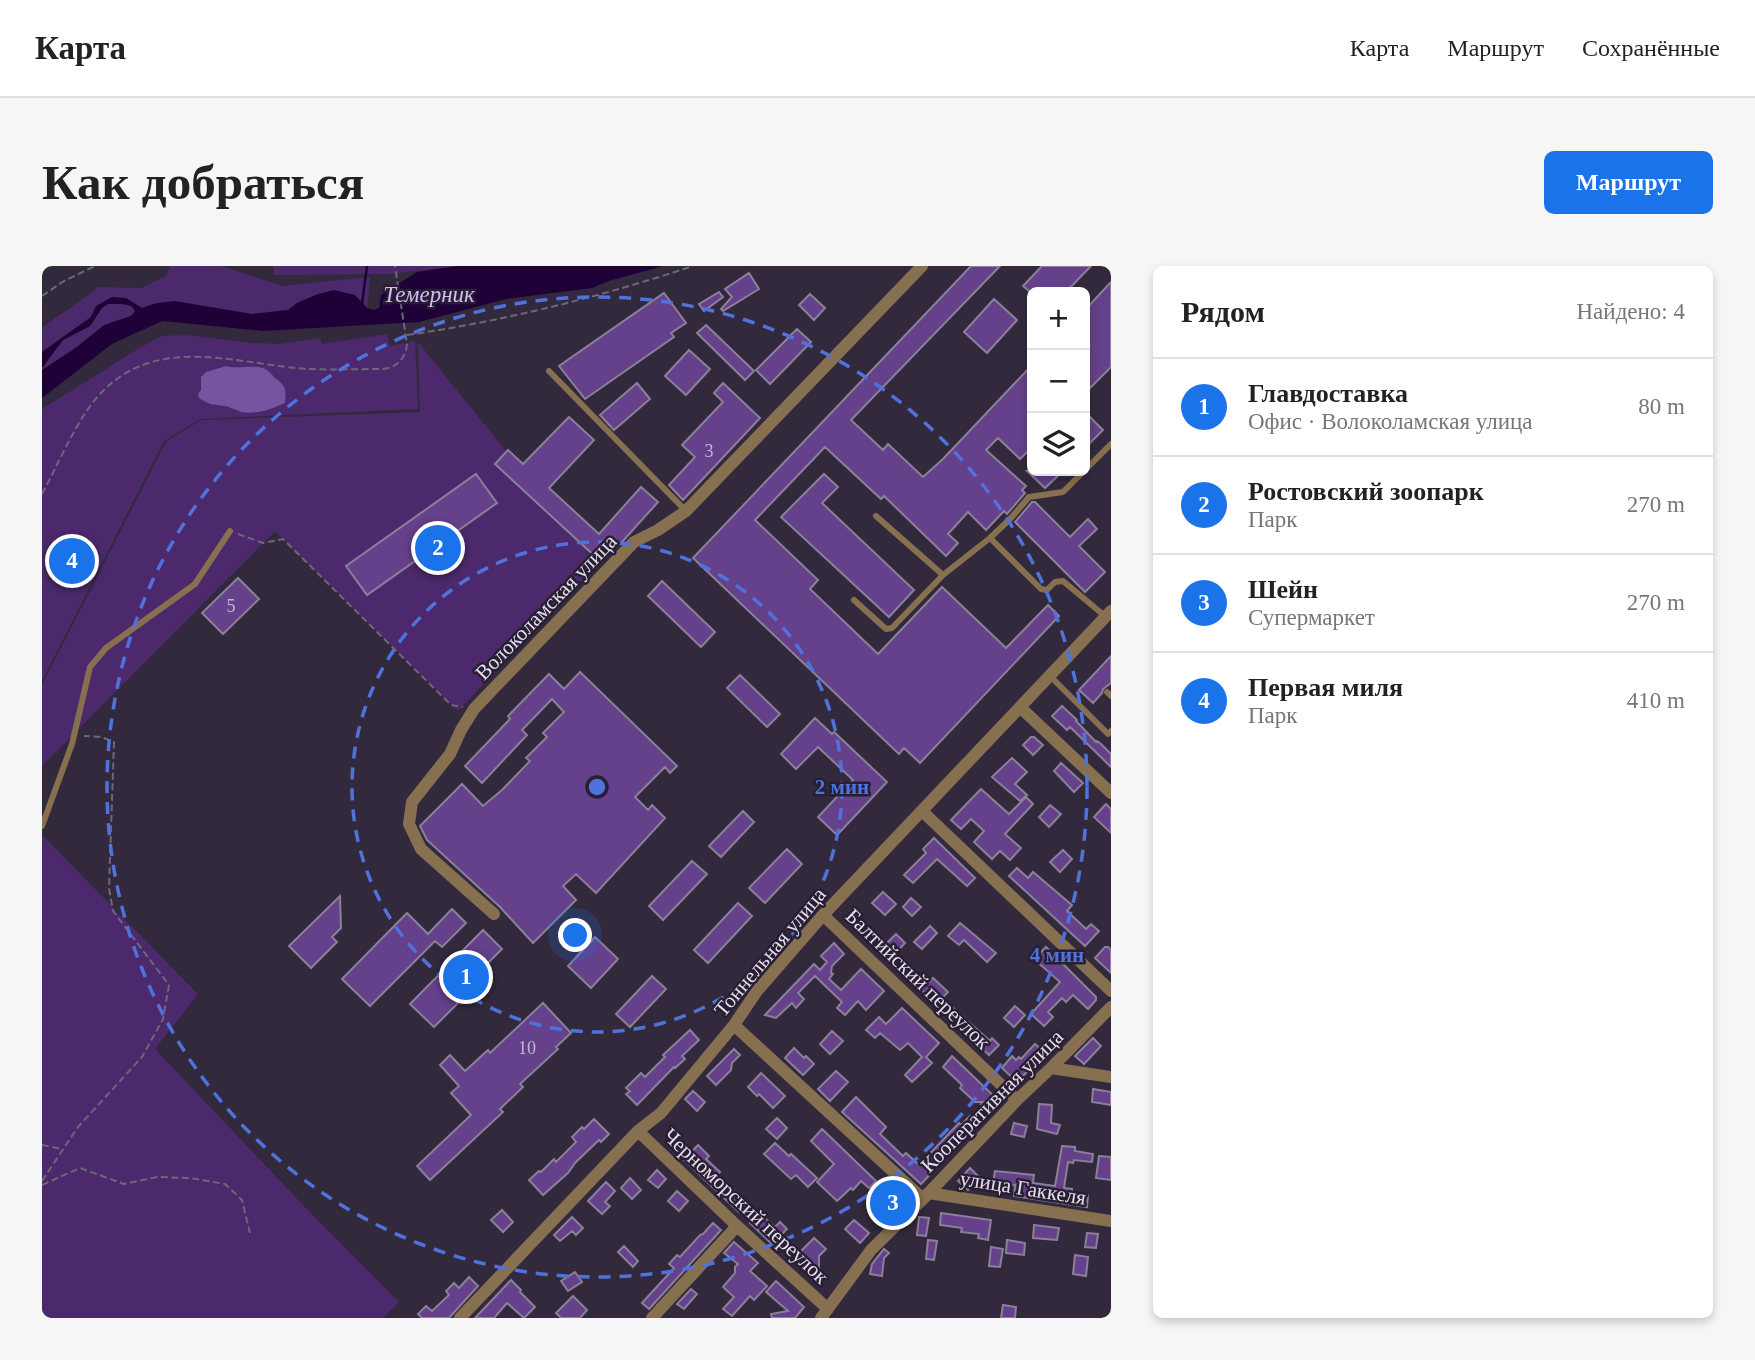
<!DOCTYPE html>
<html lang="ru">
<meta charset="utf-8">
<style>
body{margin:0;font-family:Georgia,serif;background:#f6f6f6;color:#222}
.controls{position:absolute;right:21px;top:21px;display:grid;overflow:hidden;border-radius:10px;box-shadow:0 4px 10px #0003}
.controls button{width:63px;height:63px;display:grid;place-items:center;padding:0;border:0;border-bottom:2px solid #e0e0e0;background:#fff;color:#222;font:35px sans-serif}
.you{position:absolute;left:534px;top:670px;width:24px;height:24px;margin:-18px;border:5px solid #fff;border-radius:50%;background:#1a73e8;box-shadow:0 0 0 10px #1a73e833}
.badge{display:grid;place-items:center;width:46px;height:46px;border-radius:50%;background:#1a73e8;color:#fff;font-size:23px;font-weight:700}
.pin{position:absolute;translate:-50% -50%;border:4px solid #fff;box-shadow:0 2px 7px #0006}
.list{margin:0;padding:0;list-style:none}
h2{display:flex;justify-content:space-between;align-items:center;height:91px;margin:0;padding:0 28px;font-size:30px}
h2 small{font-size:23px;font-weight:400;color:#767676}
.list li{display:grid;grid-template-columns:46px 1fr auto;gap:21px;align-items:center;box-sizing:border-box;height:98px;padding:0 28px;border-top:2px solid #e0e0e0}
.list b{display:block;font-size:26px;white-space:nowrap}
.list p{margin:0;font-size:23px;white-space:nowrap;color:#767676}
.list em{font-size:23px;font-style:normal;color:#767676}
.icon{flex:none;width:38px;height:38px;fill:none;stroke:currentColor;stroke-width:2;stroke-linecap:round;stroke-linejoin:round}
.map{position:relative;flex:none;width:1069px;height:1052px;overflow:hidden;border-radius:10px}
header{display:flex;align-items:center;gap:42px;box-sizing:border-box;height:98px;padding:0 35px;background:#fff;border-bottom:2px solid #e0e0e0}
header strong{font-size:33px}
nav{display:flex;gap:38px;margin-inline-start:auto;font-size:24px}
.intro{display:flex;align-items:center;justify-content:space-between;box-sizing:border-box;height:168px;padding:0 42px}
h1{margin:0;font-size:49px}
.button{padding:18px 32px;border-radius:10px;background:#1a73e8;color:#fff;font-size:24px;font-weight:700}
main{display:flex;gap:42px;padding:0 42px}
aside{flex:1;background:#fff;border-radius:10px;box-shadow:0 4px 10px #0003}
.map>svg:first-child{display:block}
.green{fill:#4b296c}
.forest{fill:#7853a0}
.water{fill:#1f0137}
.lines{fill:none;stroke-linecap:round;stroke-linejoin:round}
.stream{stroke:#1f0137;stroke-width:2.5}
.building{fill:#65408b;stroke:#8a8098;stroke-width:2}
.path{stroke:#6e6778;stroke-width:2;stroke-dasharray:7 3.5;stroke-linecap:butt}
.lane{stroke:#86704f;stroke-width:6}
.street{stroke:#86704f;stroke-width:12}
.ring{fill:none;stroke:#4f72dd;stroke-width:3.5;stroke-dasharray:12 9}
.labels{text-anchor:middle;stroke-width:5;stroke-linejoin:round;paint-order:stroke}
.number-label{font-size:18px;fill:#c4b7d4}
.street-label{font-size:21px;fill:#e4dfec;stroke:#281f33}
.water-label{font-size:23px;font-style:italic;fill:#d5b9f8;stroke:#281f33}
.centre{fill:#4f72dd;stroke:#281f33;stroke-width:3.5}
.ring-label{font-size:21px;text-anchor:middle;font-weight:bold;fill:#4f72dd;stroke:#281f33;stroke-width:5;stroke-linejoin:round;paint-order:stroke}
</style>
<header>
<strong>Карта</strong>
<nav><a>Карта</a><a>Маршрут</a><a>Сохранённые</a></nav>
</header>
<div class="intro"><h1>Как добраться</h1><a class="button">Маршрут</a></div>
<main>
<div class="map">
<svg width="1069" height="1052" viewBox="0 0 1069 1052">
<rect width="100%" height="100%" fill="#32293d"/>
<!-- green -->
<path class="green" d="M128 0H179L241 20 317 12H328L325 42 321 36 276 28 255 37 246 44 210 48 115 37 100 42 84 32 54 40 49 51 0 86V62C18 48 39 36 56 21L99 22 124 10Z
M231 0H416L348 8 232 9Z
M66 38C76 38 87 36 93 45L89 50 62 59 35 81 0 104 9 88 21 74 48 60 60 42Z
M345 68 348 80 373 75 376 143 158 153 122 175 0 415V143L99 81 120 70 144 69 209 77 238 78 278 72 280 78Z
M376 76 555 298 416 445 233 265 0 500V419L124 176 159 154 378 146Z
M0 569 156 728 113 783 261 939 357 1036 341 1052H0Z"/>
<!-- forest -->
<path class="forest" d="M184 100C197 104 213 97 225 104 228 106 230 109 233 112 244 119 244 124 243 137 230 143 213 149 199 146 194 144 188 141 183 140 169 138 170 140 157 132L156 128 159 124V111L164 106Z"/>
<!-- water -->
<path class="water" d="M416 0H621L567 15 550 22 464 33 377 56 221 65 120 55 70 78 0 132V104L35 81 62 59 89 50 93 45 90 40 81 38H66L60 42 48 60 21 74 0 102V86L49 51 54 40 70 31 84 32 100 42 115 37 133 35 210 48 246 44 255 37 276 28 292 24 313 29 325 42 332 44 337 42 339 29 375 6Z"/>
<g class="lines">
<!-- stream -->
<path class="stream" d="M320 38 325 0"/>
</g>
<!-- building -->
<path class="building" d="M929 0H958L809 154 841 184 846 178 881 211 901 193 990 99V181L978 193 956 172 944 184 984 220 980 224 983 227 965 248 962 245 944 264 926 246 906 268 916 277 904 290 842 230 839 233 783 181 713 254 776 314 768 323 836 388 900 321 964 382 1006 339 1017 350 878 497 862 482 857 488 651 292Z
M1000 0H1049L1024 26H988L981 20Z
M707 7 717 23 681 45 679 43 690 31 683 23Z
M1069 16V101L1043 127V44Z
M677 26 681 31 662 45 657 38Z
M622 27 644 57 629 67 632 71 543 133 517 100Z
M768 28 783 42 772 54 757 39Z
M952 33 975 54 945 87 922 66Z
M664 59 712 105 703 114 655 67Z
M755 63 769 76 728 118 714 104Z
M647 84 668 103 644 129 623 110Z
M595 117 608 133 572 164 558 149Z
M681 117 718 152 641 234 627 219 653 191 640 179 681 136 672 127Z
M1043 146 1061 164 1043 182Z
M527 151 552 174 507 222 557 268 599 221 616 236 580 276 578 278 576 277 559 296 453 198 466 184 481 198Z
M985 205H1021L1003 222Z
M434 208 455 237 325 329 304 300Z
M782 208 796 221 780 237 872 324 847 351 739 251Z
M990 236H993L1028 271 1046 253 1055 263 1037 280 1063 306 1043 326 973 256Z
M196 312 217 333 181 368 160 347Z
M620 315 673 366 659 381 606 330Z
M1069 390V417L1061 423 1060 427 1051 437 1037 424Z
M538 406 635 500 628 507 623 501 593 531 606 544 610 539 623 552 554 627 534 608 521 620 534 634 491 677 458 641 385 574 378 560 420 518 441 540 460 524 488 495 484 492 505 471 501 467 522 446 510 433 480 464 485 469 440 517 423 500 468 453 466 450 507 408 522 423Z
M698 409 738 448 725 461 685 422Z
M1020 440 1035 454 1034 455 1054 476 1055 475 1059 478 1069 488V501L1028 461 1025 464 1010 450Z
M773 452 790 468 792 466 845 516 795 569 776 551 811 514 776 481 754 503 739 488Z
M989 471H992L1001 479 991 489 981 479Z
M970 492 985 506 973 518 985 529 978 535 950 511Z
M1019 497 1041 517 1032 526 1012 505Z
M939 523 967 548 984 531 991 538 963 568 979 582 968 594 958 585 950 593 932 576 942 565 929 553 919 563 909 554Z
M1064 538 1069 543V567L1052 551Z
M1008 539 1019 548 1007 561 997 551Z
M701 545 712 556 679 591 667 580Z
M892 572 933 612 925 620 895 593 871 617 862 609 884 587 881 583Z
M745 583 760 598 723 637 707 622Z
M1021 584 1030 593 1018 606 1008 596Z
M650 595 665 608 621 654 607 640Z
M975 602 986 612 991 606 1030 639 1025 645 1044 663 1049 658 1057 665 1043 680 967 610Z
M841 626 854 638 843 649 830 637Z
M298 630 299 662 290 671 295 676 269 702 247 680Z
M869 632 879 641 870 650 861 641Z
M696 637 710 650 666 697 652 684Z
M410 643 424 657 400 681 393 675 328 740 300 713 365 647 386 668Z
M918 657 954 687 945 696 922 674 917 679 906 670Z
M888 660 895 667 880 683 872 676Z
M441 664 460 683 444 699 449 704 392 761 368 738Z
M854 668 863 677 848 693 838 684Z
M553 671 576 693 549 722 526 700Z
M792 677 802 688 790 700 789 707 791 708 787 713 799 724 819 703 842 725 824 744 816 735 803 749 795 742 800 736 773 710 756 727 762 733 754 742 750 737 734 752 723 749 772 698 778 704 785 696 779 690Z
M1004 681 1054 731V734L1046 743 1031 729 1024 736 1020 732 1006 746 1011 751 1002 760 989 748 1018 716 992 693Z
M1063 681H1066L1069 684V707L1053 692Z
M878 709 886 717 891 712 906 726 900 732 948 775 950 772 957 779 947 789 871 716Z
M610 710 624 723 588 761 574 748Z
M501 737 529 767 514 781 516 783 478 818 481 821 458 843 461 846 388 914 375 900 429 849 409 827 417 820 398 799 408 789 423 805 446 784 448 787Z
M973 740 983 749 972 761 962 752Z
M860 742 897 777 884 791 890 797 870 816 863 809 880 791 866 777 858 784 838 767 833 772 824 764 837 751 844 758Z
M648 764 657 774 640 790 643 793 633 802 632 801 595 839 584 828 588 825 584 822 599 807 603 811 623 791 621 789Z
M790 765 801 775 788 788 778 778Z
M1051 772 1059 780 1042 798 1033 790Z
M993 778 1003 787 975 816 960 802 970 790 974 794 977 791 979 793Z
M752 782 762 792 764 790 772 798 761 809 743 792Z
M692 783 698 789 690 797 689 804 674 819 665 810Z
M910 790 957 835 947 846 939 838 941 836H933L918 822 920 819 901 801Z
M794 805 806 816 788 835 776 823Z
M719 807 743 830 731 842 717 828 715 830 706 821Z
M1051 823 1069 826V839L1050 836Z
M651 825 663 836 655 845 643 833Z
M814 831 844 861 838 868 861 890 864 887 877 899 917 857 919 859 928 850 936 858 893 900 895 901 879 918 800 846Z
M997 838 1010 839 1009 857 1018 859 1015 868 995 863Z
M735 852 745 862 735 873 724 863Z
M552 853 567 868 559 876 557 874 533 897 526 907 501 929 487 914 497 905 499 906 512 893 514 896 534 876 530 871 540 861 542 863Z
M972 857 985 860 982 871 969 868Z
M780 863 834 915 827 922 819 915 811 924 809 922 795 935 775 916 792 898 769 875Z
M733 877 747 890 749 888 775 912 766 921 754 909 749 913 722 888Z
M656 879 667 890 664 893 678 906 675 909 705 938 697 946 642 894Z
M1020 880 1033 881V885L1051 888 1050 896 1032 894 1031 897 1026 896 1022 922 1030 923V927L1046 929 1045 941 972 930 973 919 951 917 953 905 992 909 991 917 1013 920Z
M1057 890 1069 891V914L1054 912Z
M928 902 937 911 926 924 916 915Z
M615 904 624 913 616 922 606 914Z
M588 912 599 924 590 933 579 922Z
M564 916 573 925 563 936 568 940 560 948 546 935Z
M635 925 646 935 637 945 626 935Z
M460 944 471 956 461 966 449 954Z
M899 947 949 954 946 974 936 972 937 968 919 966 920 962 898 959Z
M716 948 717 949 718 948 733 961 738 956 745 963 730 978 708 957Z
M530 951 541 962 534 969 530 965 518 975 512 969Z
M877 951 887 952 884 970 875 969Z
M812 954 827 967 818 977 803 963Z
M671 957 679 964 607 1043 600 1037 632 1002 627 998 635 989 638 991 658 969 661 968Z
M992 959 1017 962 1015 974 991 972Z
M1045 967 1056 968 1054 982 1043 981Z
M772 972 784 983 777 990V1007L757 987Z
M886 974 895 975 892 994 884 993Z
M965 974 983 977 982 989 964 987Z
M692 976 716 997 708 1005 725 1020 712 1034 708 1030 690 1050 681 1043 692 1031 681 1021 693 1007V1001L696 998 682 987Z
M582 980 596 995 591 1001 576 986Z
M949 981 961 983 958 1001 947 1000Z
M842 983 847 987 842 992 840 1010 828 1008 830 998Z
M1033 989 1046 991 1044 1010 1031 1008Z
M533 1006 540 1016 526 1025 519 1015Z
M427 1011 436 1020 407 1052H380L376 1048 384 1040 390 1045 407 1029 404 1025 412 1017 417 1022Z
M469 1014 479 1024 478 1026 493 1041 482 1052 465 1037 452 1052H433Z
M734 1015 762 1041 753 1052H730L729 1048 746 1045 724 1026Z
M649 1023 655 1028 642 1043 635 1038Z
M531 1030 545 1044 538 1052H519L514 1047Z
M961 1039 974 1041 973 1052H959Z"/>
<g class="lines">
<!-- path -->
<path class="path" d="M0 30 22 15 53 0
M365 69C462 55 558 31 651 0
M0 228C17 197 36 150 60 126 116 68 195 98 265 103 290 104 315 103 340 103 355 102 364 92 365 78L353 0
M196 268 221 277 241 273 409 439 421 441
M0 879 20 883
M0 915 36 861 100 791 121 753 127 719 71 645 67 622 72 476 59 471 42 470
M0 919 38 902 82 918 115 911 148 912 183 918 200 934 208 967"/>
<!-- lane -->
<path class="lane" d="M507 105 644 245
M1043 204 1069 178
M1042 205 1021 226 987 231 969 252 948 272 999 323 1005 324 1013 316 1021 315 1064 351
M834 250 901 309
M812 334 844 363 850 362 901 309 948 272
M1008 410 1066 468 1069 465
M1065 426 1069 430
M0 560 30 478 48 401 64 382 153 318 188 265"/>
<!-- street -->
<path class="street" d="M978 441 1069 527
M880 545 1069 725
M452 648 379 583 367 558 370 536 408 488 419 464 432 443 592 276 616 264 644 245 880 0
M781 649 975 834
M692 759 881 933
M1009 802 1069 811
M596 865 695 960 786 1043
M886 927 1069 955
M418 1052 596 865 619 847 692 759 715 725 781 649 1069 345
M610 1052 695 960
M779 1052 829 984 881 933 975 834 1009 802 1069 741"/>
</g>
<!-- distance rings -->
<g class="ring">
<circle cx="555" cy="521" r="245"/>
<circle cx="555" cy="521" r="490"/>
</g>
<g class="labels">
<!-- number labels -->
<g class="number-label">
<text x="667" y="191">3</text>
<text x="189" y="346">5</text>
<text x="485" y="788">10</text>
</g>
<!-- street labels -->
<g class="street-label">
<text transform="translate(504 341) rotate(-46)" y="7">Волоколамская улица</text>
<text transform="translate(728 686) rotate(-50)" y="7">Тоннельная улица</text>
<text transform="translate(876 713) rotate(44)" y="7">Балтийский переулок</text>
<text transform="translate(950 835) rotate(-45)" y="7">Кооперативная улица</text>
<text transform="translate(981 922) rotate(9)" y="7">улица Гаккеля</text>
<text transform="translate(704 940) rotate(43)" y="7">Черноморский переулок</text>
</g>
<!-- water labels -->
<g class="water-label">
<text x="387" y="36">Темерник</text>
</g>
</g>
<circle cx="555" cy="521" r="10" class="centre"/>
<g class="ring-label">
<text x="800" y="528">2 мин</text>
<text x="1015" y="696">4 мин</text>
</g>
</svg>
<div class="controls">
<button>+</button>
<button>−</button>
<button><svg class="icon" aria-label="layers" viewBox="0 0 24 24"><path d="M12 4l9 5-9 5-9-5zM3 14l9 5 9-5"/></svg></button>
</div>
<div class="you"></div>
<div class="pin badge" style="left:424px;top:711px">1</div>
<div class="pin badge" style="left:396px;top:282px">2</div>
<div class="pin badge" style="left:851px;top:937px">3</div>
<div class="pin badge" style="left:30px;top:295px">4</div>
</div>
<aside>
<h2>Рядом<small>Найдено: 4</small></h2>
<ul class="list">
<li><span class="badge">1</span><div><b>Главдоставка</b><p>Офис · Волоколамская улица</p></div><em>80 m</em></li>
<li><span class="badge">2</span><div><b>Ростовский зоопарк</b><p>Парк</p></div><em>270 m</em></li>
<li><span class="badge">3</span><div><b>Шейн</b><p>Супермаркет</p></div><em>270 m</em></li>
<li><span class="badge">4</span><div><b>Первая миля</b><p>Парк</p></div><em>410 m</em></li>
</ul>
</aside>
</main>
